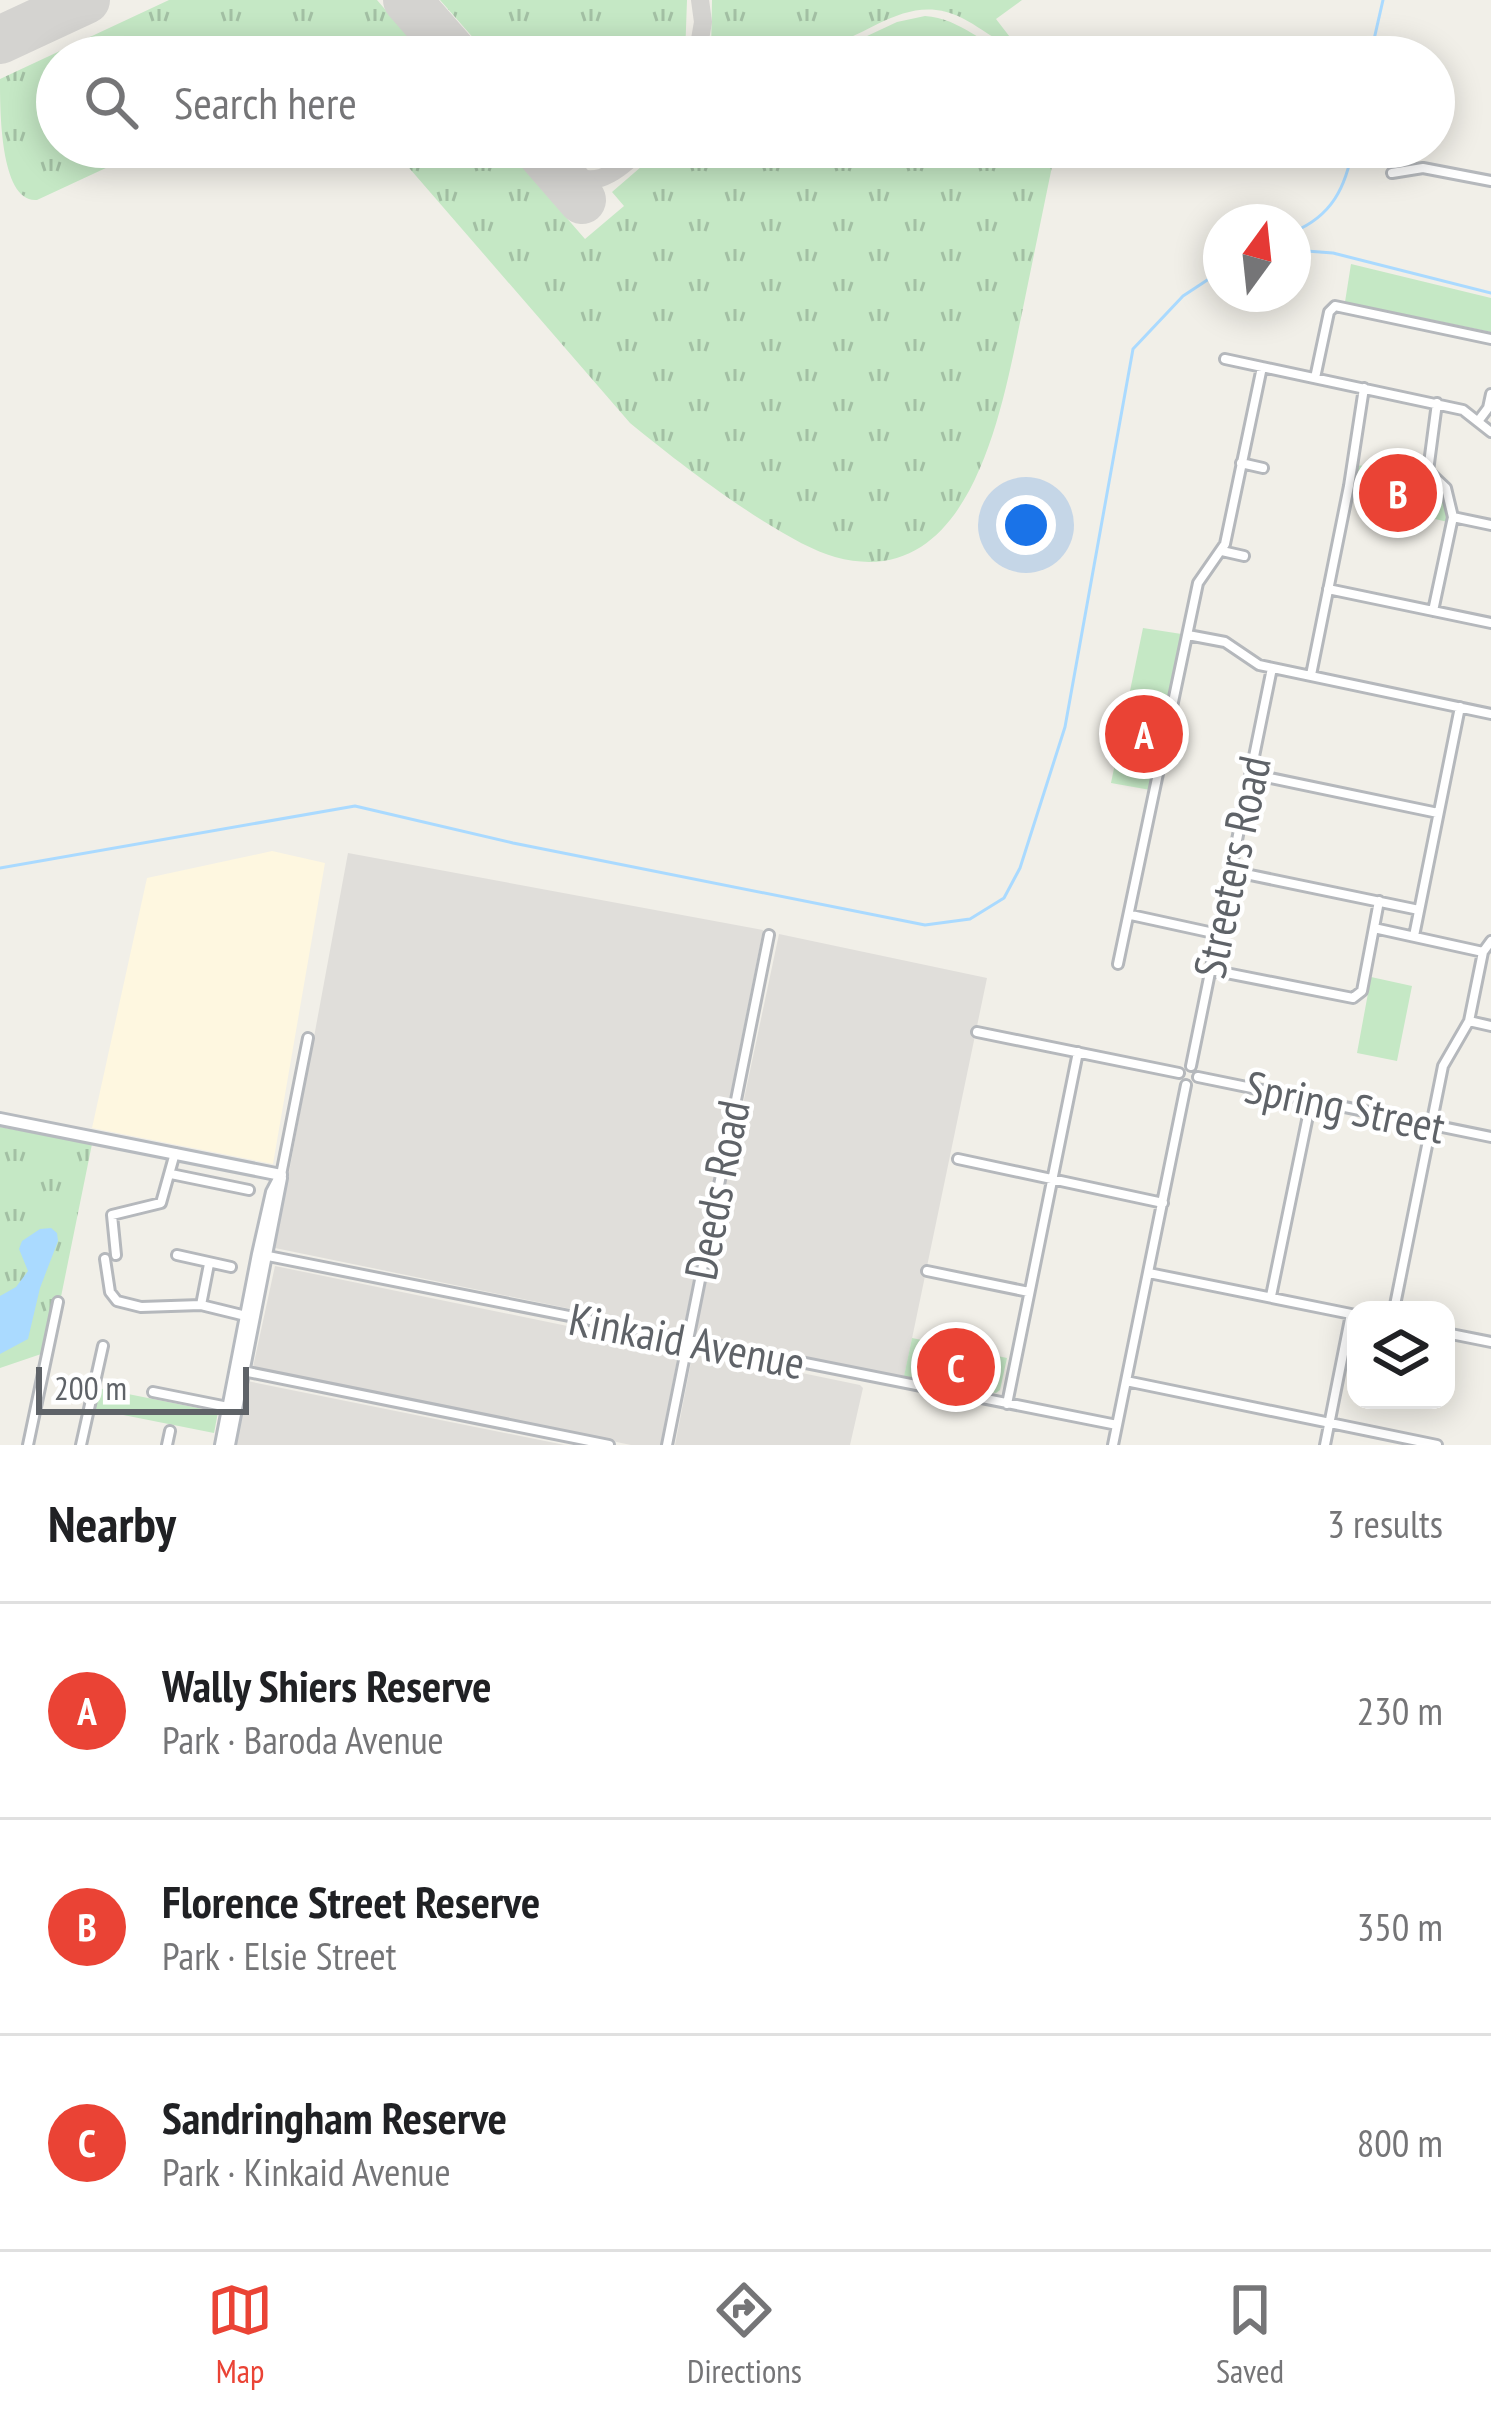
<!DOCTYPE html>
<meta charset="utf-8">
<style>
body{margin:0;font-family:"PT Sans Narrow",sans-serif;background:#f2f2f2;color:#202124}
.controls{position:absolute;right:36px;bottom:36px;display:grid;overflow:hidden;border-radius:24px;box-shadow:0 6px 30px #0003}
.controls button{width:108px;height:108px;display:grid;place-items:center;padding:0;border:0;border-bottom:3px solid #e0e0e0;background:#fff;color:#202124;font:60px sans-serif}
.compass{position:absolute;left:1203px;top:204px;width:108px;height:108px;border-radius:50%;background:#fff;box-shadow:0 6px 30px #0003;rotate:15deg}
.scale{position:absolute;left:36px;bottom:30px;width:213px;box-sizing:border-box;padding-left:12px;border:6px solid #5f6368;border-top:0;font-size:33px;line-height:42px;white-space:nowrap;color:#5f6368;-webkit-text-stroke:9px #fff;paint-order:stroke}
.you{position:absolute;left:1026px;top:525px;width:42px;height:42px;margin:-30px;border:9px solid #fff;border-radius:50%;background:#1a73e8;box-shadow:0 0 0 18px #1a73e833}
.badge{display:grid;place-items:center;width:78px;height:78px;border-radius:50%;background:#ea4335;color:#fff;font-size:39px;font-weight:700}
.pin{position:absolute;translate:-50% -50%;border:6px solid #fff;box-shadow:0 3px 12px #0006}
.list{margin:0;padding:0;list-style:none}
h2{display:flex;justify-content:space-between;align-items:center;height:156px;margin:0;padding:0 48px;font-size:51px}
h2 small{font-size:39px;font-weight:400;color:#757577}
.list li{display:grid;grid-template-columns:78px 1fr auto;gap:36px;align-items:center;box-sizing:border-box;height:216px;padding:0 48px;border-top:3px solid #e0e0e0}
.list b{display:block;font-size:45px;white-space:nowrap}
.list p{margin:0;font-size:39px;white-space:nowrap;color:#757577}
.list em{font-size:39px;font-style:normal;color:#757577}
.icon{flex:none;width:66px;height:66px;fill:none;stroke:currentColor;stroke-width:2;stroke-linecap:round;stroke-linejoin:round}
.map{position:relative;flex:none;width:1491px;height:1445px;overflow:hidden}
.search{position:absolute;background:#fff;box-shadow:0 6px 30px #0003;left:36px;right:36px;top:36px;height:132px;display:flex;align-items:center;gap:30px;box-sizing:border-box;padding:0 42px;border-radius:66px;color:#757577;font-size:45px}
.sheet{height:804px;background:#fff}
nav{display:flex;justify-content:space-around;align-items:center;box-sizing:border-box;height:168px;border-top:3px solid #e0e0e0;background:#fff;font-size:33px;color:#757577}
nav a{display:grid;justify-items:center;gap:6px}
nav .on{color:#ea4335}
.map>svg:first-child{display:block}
.commercial{fill:#fef7e0}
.industrial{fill:#e0deda}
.grass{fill:url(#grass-tufts)}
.green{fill:#c5e8c5}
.water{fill:#aadaff}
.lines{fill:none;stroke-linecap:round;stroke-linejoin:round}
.stream{stroke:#aadaff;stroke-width:3}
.taxiway{stroke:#d4d3d0;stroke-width:18}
.runway{stroke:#d4d3d0;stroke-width:48}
.street-casing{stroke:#b5b8bc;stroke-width:14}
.secondary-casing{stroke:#b6babf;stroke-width:16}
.street{stroke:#fff;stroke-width:8}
.secondary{stroke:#fff;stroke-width:10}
.labels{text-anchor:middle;stroke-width:9;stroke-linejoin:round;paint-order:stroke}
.street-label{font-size:45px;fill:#5f6368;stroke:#fff}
</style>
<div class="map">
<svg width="1491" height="1445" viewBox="0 0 1491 1445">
<defs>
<pattern id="grass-tufts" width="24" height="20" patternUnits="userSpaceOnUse" patternTransform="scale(3)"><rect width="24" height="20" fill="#c5e8c5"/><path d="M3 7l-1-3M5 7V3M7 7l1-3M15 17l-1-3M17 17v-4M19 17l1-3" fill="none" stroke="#a3c0a4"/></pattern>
</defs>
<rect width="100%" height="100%" fill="#f1efe8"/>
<!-- commercial -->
<path class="commercial" d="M272 851 325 863 273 1164 92 1128 147 878Z"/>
<!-- industrial -->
<path class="industrial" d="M348 853 763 930 683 1332 275 1248Z
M779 934 987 978 904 1377 694 1335Z
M275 1266 679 1349 661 1445H631L253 1367Z
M700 1352 860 1385 863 1388 850 1445H675L692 1357Z
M247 1381 565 1445H232Z"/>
<!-- grass -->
<path class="grass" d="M169 0H377L426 57H57V147H151L37 200C0 203 0 110 0 79Z
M440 0H687L685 57H490Z
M712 0H1022L996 19 1020 50C990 41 968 13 936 10 897 6 867 34 831 45 798 57 746 63 711 55Z
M925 16C962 18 986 49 1021 57H790L835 51 897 22Z
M391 147H505L585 239 624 206 612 192 664 147H1056C1045 201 1034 254 1023 308 1003 402 974 595 835 557 781 542 676 461 630 423Z
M0 1127 92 1144 50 1351 0 1368Z"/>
<!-- green -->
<path class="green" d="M1351 264 1491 298V332L1345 302Z
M1349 465C1409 469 1441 453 1452 523L1346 498Z
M1143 628 1188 635 1156 791 1111 783Z
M1371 977 1412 986 1397 1061 1357 1053Z
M912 1338 1007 1358 1000 1390 996 1393 904 1376Z
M98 1388 218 1412 214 1433 93 1409Z"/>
<!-- water -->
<path class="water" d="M51 1228 57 1233 58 1241 40 1288 28 1339 0 1354V1296L16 1287 28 1271 19 1249 22 1241 40 1229Z"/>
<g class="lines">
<!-- stream -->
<path class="stream" d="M1370 57 1383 0
M1293 232C1332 216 1346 187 1353 147
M1293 250 1333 253 1491 293
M0 868 355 806 513 843 925 925 970 919 1004 898 1020 868 1065 727 1133 349 1183 296 1221 271"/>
<!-- taxiway -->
<path class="taxiway" d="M697 57 703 22 700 0
M555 168C597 192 612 175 644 147"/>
<!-- runway -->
<path class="runway" d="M407 0 457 57
M0 40 86 0
M536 147 582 200"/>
<!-- street casing -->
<g class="street-casing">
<path id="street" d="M1392 173 1423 168 1491 181
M1225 359 1463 410 1491 432
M1315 378 1329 312 1335 306 1491 339
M1479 420 1488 408 1491 394
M1241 463 1263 468
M1453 517 1491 525
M1222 551 1244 556
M1328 589 1491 623
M1433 611 1453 517 1446 488 1428 471 1437 403
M1188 635 1225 642 1259 665 1491 714
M1311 675 1349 486 1364 388
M1251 774 1438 813
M1231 871 1419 910
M1131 915 1218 934
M1374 928 1483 952
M1414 936 1460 707
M1118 964 1198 583 1225 544 1262 367
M1211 970 1353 998 1362 991 1379 901
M1469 1021 1491 1026
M977 1032 1179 1073
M1191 1066 1272 668
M1198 1077 1491 1137
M958 1159 1163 1203
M171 1174 249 1190
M281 1175 308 1038
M116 1255 112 1215 161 1203 175 1153
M177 1255 231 1267
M268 1256 1117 1425
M105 1259 110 1292 117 1301 141 1307 201 1305 246 1316
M927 1271 1029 1292
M1149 1273 1356 1315
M1271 1296 1311 1101
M201 1305 209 1264
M1394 1310 1443 1066 1469 1021 1483 952 1491 941
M1446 1333 1491 1342
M243 1371 609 1445
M1126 1381 1437 1445
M153 1392 228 1407
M1007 1404 1078 1052
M28 1445 58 1302
M81 1445 103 1346
M167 1445 170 1431
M667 1445 769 935
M1113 1445 1186 1085
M1325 1445 1351 1314"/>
</g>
<!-- secondary casing -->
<g class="secondary-casing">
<path id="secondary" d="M0 1119 281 1175
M221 1445 258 1254 272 1192 281 1175
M229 1445 281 1178"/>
</g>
<!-- street -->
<use href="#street" class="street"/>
<!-- secondary -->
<use href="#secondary" class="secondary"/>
</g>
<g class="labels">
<!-- street labels -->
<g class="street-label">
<text transform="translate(1232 867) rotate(-78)" y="16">Streeters Road</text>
<text transform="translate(1345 1107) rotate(12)" y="16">Spring Street</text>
<text transform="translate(717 1190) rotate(-79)" y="16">Deeds Road</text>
<text transform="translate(687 1341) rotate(11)" y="16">Kinkaid Avenue</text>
</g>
</g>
</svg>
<div class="controls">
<button><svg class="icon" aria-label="layers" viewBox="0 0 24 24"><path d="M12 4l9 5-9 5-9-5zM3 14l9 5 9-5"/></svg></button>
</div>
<svg class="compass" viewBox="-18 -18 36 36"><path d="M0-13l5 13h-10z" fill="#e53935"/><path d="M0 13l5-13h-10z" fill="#757577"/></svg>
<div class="scale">200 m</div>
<div class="you"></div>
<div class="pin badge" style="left:1144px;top:734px">A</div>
<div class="pin badge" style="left:1398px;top:493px">B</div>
<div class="pin badge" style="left:956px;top:1367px">C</div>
<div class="search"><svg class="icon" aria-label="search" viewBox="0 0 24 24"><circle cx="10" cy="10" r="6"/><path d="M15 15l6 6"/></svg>Search here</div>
</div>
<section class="sheet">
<h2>Nearby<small>3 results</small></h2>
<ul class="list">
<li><span class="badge">A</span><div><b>Wally Shiers Reserve</b><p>Park · Baroda Avenue</p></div><em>230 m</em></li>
<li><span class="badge">B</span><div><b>Florence Street Reserve</b><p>Park · Elsie Street</p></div><em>350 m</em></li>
<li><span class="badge">C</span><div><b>Sandringham Reserve</b><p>Park · Kinkaid Avenue</p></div><em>800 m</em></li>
</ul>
</section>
<nav>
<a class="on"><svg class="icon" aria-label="map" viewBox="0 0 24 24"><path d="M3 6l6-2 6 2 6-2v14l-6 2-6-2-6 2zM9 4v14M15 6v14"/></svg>Map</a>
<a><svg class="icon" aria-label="directions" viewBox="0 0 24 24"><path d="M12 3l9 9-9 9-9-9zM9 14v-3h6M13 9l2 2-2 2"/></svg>Directions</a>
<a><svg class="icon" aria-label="saved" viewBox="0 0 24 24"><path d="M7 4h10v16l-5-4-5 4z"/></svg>Saved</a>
</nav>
